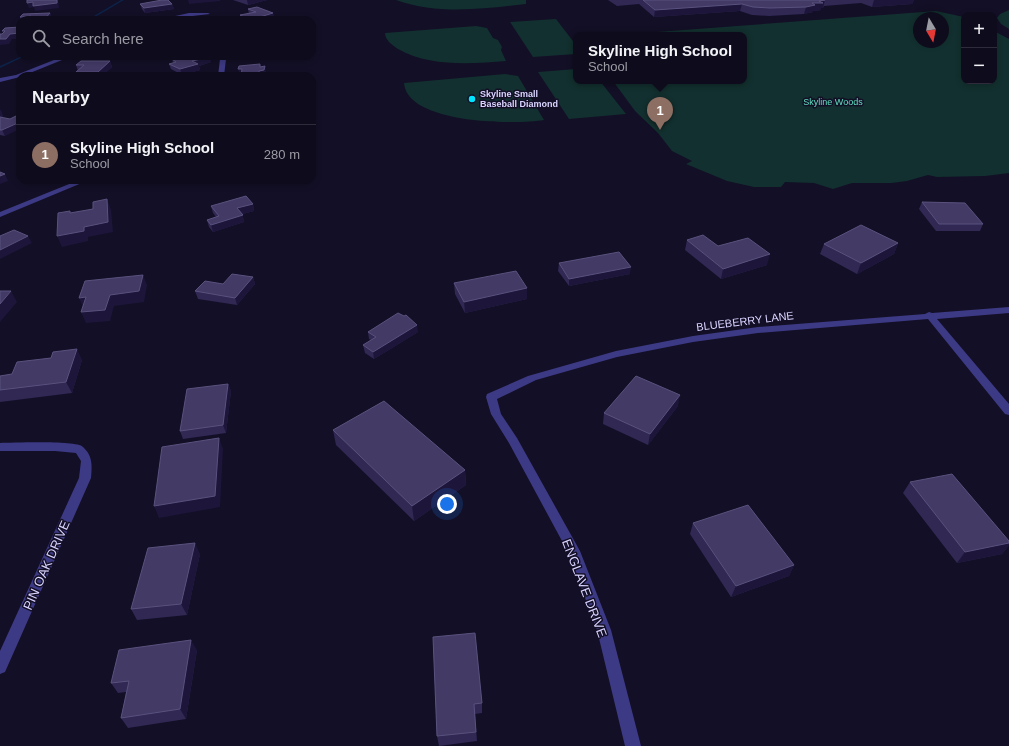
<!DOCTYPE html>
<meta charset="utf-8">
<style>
body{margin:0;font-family:Arial,sans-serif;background:#171425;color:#f1f3f6}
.controls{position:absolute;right:12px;top:12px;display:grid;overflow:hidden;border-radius:8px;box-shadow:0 2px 6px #0003}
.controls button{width:36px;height:36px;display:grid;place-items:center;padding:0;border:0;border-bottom:1px solid #2e2b3b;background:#0e0b1c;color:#f1f3f6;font:20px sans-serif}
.compass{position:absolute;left:913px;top:12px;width:36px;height:36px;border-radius:50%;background:#0e0b1c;box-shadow:0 2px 6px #0003;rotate:170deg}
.you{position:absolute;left:447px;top:504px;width:14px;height:14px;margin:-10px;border:3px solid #fff;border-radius:50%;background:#1a73e8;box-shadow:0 0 0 6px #1a73e833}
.badge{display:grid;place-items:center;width:26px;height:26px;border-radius:50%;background:#ea580c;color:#fff;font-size:13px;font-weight:700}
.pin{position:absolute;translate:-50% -33px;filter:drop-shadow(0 1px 2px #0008)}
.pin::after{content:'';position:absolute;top:21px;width:14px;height:12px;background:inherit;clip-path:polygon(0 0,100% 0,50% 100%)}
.popup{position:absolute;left:573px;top:32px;width:174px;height:52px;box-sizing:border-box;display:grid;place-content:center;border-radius:8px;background:#0e0b1c;filter:drop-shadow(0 1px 3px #0005);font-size:13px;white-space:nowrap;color:#9b9ba3}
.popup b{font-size:15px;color:#f1f3f6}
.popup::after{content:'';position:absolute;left:50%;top:100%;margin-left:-8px;border:8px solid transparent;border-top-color:#0e0b1c}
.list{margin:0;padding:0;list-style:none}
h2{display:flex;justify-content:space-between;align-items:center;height:52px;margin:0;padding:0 16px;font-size:17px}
h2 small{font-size:13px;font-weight:400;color:#9b9ba3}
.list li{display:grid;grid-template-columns:26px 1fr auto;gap:12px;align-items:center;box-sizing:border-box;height:60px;padding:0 16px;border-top:1px solid #2e2b3b}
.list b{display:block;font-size:15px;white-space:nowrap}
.list p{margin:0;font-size:13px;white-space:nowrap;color:#9b9ba3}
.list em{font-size:13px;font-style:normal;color:#9b9ba3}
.icon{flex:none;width:22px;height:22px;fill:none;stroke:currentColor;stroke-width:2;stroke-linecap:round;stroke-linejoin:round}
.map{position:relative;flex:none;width:1009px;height:746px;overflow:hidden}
.search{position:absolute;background:#0e0b1c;box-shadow:0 2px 6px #0003;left:16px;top:16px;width:300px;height:44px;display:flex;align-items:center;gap:10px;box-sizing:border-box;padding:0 14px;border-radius:12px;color:#9b9ba3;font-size:15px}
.panel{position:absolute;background:#0e0b1c;box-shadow:0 2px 6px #0003;left:16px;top:72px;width:300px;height:112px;border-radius:12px}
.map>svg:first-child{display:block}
.green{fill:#12302f;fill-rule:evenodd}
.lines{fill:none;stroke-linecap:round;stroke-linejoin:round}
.stream{fill:#0c2248;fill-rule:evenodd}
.street{fill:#3d3a85;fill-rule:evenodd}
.wall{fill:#312854}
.shaded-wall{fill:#1d163a}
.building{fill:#433a66;stroke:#5a527e}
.poi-dot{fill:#00e5ff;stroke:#130f26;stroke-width:1.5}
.labels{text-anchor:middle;stroke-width:3;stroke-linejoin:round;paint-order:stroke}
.far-poi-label{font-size:9px;font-weight:bold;fill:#d9d4ff;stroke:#130f26;text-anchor:start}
.far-park-label{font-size:9px;fill:#5fe0c0;stroke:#130f26}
.street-label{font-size:11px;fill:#d9d4ff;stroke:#130f26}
.near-street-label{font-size:13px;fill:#d9d4ff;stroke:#130f26}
</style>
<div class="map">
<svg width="1009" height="746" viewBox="0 0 1009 746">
<rect width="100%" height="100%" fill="#130f26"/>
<!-- green -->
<path class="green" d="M396 0H526V4C483 9 438 15 396 0Z
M1009 10V29L1001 24 997 18 1000 14Z
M936 11 964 17V81H994V31L1009 39V173L985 176 937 177 928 175 907 181 891 183H852L833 189 814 183 785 182 781 187H754L727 181 686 164 692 161 672 151 658 133 635 111 613 81H744V35H617ZM919 18H943V42H919Z
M556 19 576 45V54L533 57 510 22Z
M476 26 487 28 493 38 498 40 502 47 501 50 506 61C472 64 429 67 398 49 392 45 385 40 385 33Z
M576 69V81H600L626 114 569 119 538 72Z
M505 74 518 76 544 120C515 125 407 124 404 83Z"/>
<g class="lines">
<!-- stream -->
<path class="stream" d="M121 0H124L90 20H87Z
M22 56H25L0 68V66Z"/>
<!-- street -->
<path class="street" d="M189 13H208L210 14 157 20Z
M64 56H72L20 77 0 82V78L16 75Z
M223 57 226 59 224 76H218L220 59Z
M79 180H89L0 217V212Z
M1009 307V313L937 319 1009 404V415L1005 414 928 319 758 333 693 342 617 357 536 380 497 399 501 414 517 438 580 551 611 630 641 746H625L597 630 568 552 509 443 491 414 486 397 487 394 528 376 616 351 693 336 758 327 925 314 929 312 932 313Z
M0 443C13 443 76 440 83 447 93 456 92 466 91 478L5 672 0 674V651L79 478 81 461 76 453 55 451H0Z"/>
</g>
<!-- wall -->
<path class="wall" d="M233 0H267L248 5Z
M608 0H914L912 4 872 7 861 3 824 6 823 8H821V10L813 11V12L804 14 769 16 752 15 740 11 654 17 639 4 617 6Z
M140 4H172L174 9 145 13 142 9Z
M248 9 273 13 274 19 269 20H229H241L240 15 249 14Z
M50 13 52 18 50 20H21L20 17Z
M242 56H256L254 57H242Z
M172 59 211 62 199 66 200 70 182 75 171 69 169 64 173 63Z
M110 61 112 67 102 76H78L76 72 78 71 76 65Z
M0 110 3 116 1 117 5 136 0 135Z
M20 136V143L18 138Z
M922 202 983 224 980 231H936L919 209Z
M253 204 254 211 242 214 244 222 213 232 209 227 207 220 216 217 213 213 211 206Z
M687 240 718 246 767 265 721 279 685 250Z
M898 243 894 254 857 274 820 254 824 244Z
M559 263 630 274 569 286 558 271Z
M253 277 255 284 237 305 198 299 195 291Z
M454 283 527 299 465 313 455 294Z
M368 332H418L374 359 365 353 363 345 371 340 369 339Z
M51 358 82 360 72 393 0 402V376L12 374Z
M228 384 231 391 226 433 183 439 180 431Z
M678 406 648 445 603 424 604 413Z
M333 430 465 470 466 485 414 521 336 445Z
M910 482 1009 541V545L1002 554 957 563 903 493Z
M693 523 794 565 789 576 731 597 690 534Z
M200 554 187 615 137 620 131 609Z
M433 637 482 703V713L475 714 477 741 439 746 437 736Z
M197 650 186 719 128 728 121 718 126 692 118 693 111 683Z"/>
<!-- shaded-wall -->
<path class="shaded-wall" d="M58 0 59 8 35 11 34 7 29 8 27 3Z
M188 0H220V1L189 4Z
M247 0H267L248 5Z
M825 0 823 8H821V10L813 11V12L804 14 806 7 812 3 819 1Z
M874 0H914L912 4 872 7Z
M172 4 174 9 145 13 144 8Z
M742 4 740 11 654 17 655 10Z
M50 13 52 18 50 20H44Z
M273 13 274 19 269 20H250Z
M20 33V39H12L9 44 0 45V38L10 34Z
M210 57 211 62 199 66 200 70 182 75 180 69 192 61Z
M110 61 112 67 102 76H99L98 72Z
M260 64 261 70 265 66 266 72V76H259Z
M238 69H242L243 75H240Z
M0 110H1L3 116 0 117Z
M20 122V129L5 136 2 130Z
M5 174 8 181 0 184V176Z
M107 199 111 210 113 232 88 237V241L62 247 57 236 84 227Z
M253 204 254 211 239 215 237 208Z
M243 215 244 222 213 232 211 225Z
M28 236 32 243 0 259V250Z
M898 243 894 254 857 274 861 263Z
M770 254 767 265 721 279 723 269Z
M631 267 630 274 569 286V279Z
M143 275 147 285 144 302 114 306 110 321 86 323 81 312Z
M253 277 255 284 237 305 235 298Z
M527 288V299L465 313 464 302Z
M11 291 17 302 0 322V304Z
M86 297 84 309 79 298Z
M417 325 418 332 374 359 373 352Z
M77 349 82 360 72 393 66 382Z
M228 384 231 391 226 433 223 425Z
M680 395 678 406 648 445 650 434Z
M219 438 223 449 220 507 159 518 154 506Z
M465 470 466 485 414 521 412 506Z
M195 543 200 554 187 615 181 604Z
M1009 543V545L1002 554 957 563 965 552Z
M794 565 789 576 731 597 736 586Z
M191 640 197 650 186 719 180 709Z"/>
<!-- building -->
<path class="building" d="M27 0H57V3L33 6V2L27 3Z
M162 0H168L172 4 144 8 140 4Z
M643 0H825L819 1 823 3H812L815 5 806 7 770 8 753 7 742 4 655 10Z
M257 7 273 13 250 20 240 15 256 12 248 9Z
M50 13 44 20H26L31 16 20 17 23 14Z
M235 18 241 20H229Z
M20 27V33L10 34 6 39H0V34H2L5 31H2L5 28Z
M185 56H208L210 57 192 61 198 64 180 69 169 64 176 62 172 59Z
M81 61H110L98 72H76L84 65H76Z
M260 64V67L265 66 264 70 259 71V75H255V76H238H241L242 69H238L239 66Z
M16 116 20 117V122L2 130H0V117L10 119Z
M0 172 5 174 0 176Z
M246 196 253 204 237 208 243 215 211 225 207 220 219 216 211 206Z
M107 199 108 222 84 227V231L57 236 58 213 70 211V213L93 209V202Z
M922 202 965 203 983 224H939Z
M861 225 898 243 861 263 824 244Z
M14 230 28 236 0 250V236Z
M703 235 718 246 748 238 770 254 723 269 687 240Z
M619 252 631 267 569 279 559 263Z
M516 271 527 288 464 302 454 283Z
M232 274 253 277 235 298 195 291 205 281 223 284Z
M143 275 139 291 110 295 105 310 81 312 86 297 79 298 85 281Z
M0 291H11L0 304Z
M398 313 404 316 406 315 417 325 373 352 363 345 376 337 368 332Z
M77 349 66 382 0 390V376L12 374 17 362 51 358 53 352Z
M636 376 680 395 650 434 604 413Z
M228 384 223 425 180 431 187 389Z
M384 401 465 470 412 506 333 430Z
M219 438 215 496 154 506 162 447Z
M952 474 1009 541V543L965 552 910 482Z
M748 505 794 565 736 586 693 523Z
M195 543 181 604 131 609 148 548Z
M475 633 482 703 474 704 476 732 437 736 433 637Z
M191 640 180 709 121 718 129 681 111 683 119 650Z"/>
<!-- markers -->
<circle class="poi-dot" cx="472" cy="99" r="4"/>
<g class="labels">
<!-- far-poi labels -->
<g class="far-poi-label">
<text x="480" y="97">Skyline Small<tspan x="480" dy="10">Baseball Diamond</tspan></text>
</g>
<!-- far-park labels -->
<g class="far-park-label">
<text x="833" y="105">Skyline Woods</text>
</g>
<!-- street labels -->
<g class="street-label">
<text transform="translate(745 321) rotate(-7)" y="4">BLUEBERRY LANE</text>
</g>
<!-- near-street labels -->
<g class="near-street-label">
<text transform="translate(46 565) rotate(-66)" y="5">PIN OAK DRIVE</text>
<text transform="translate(585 588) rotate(69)" y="5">ENGLAVE DRIVE</text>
</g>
</g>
</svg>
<div class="controls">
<button>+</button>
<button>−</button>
</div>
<svg class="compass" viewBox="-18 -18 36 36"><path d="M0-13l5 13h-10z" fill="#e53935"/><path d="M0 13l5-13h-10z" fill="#9b9ba3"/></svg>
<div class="you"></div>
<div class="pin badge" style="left:660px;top:130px;background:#8d6e63">1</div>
<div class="popup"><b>Skyline High School</b>School</div>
<div class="search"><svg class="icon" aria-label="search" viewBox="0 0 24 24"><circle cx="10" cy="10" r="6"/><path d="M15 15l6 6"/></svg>Search here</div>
<section class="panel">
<h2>Nearby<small></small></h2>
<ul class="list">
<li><span class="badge" style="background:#8d6e63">1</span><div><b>Skyline High School</b><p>School</p></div><em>280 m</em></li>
</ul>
</section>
</div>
